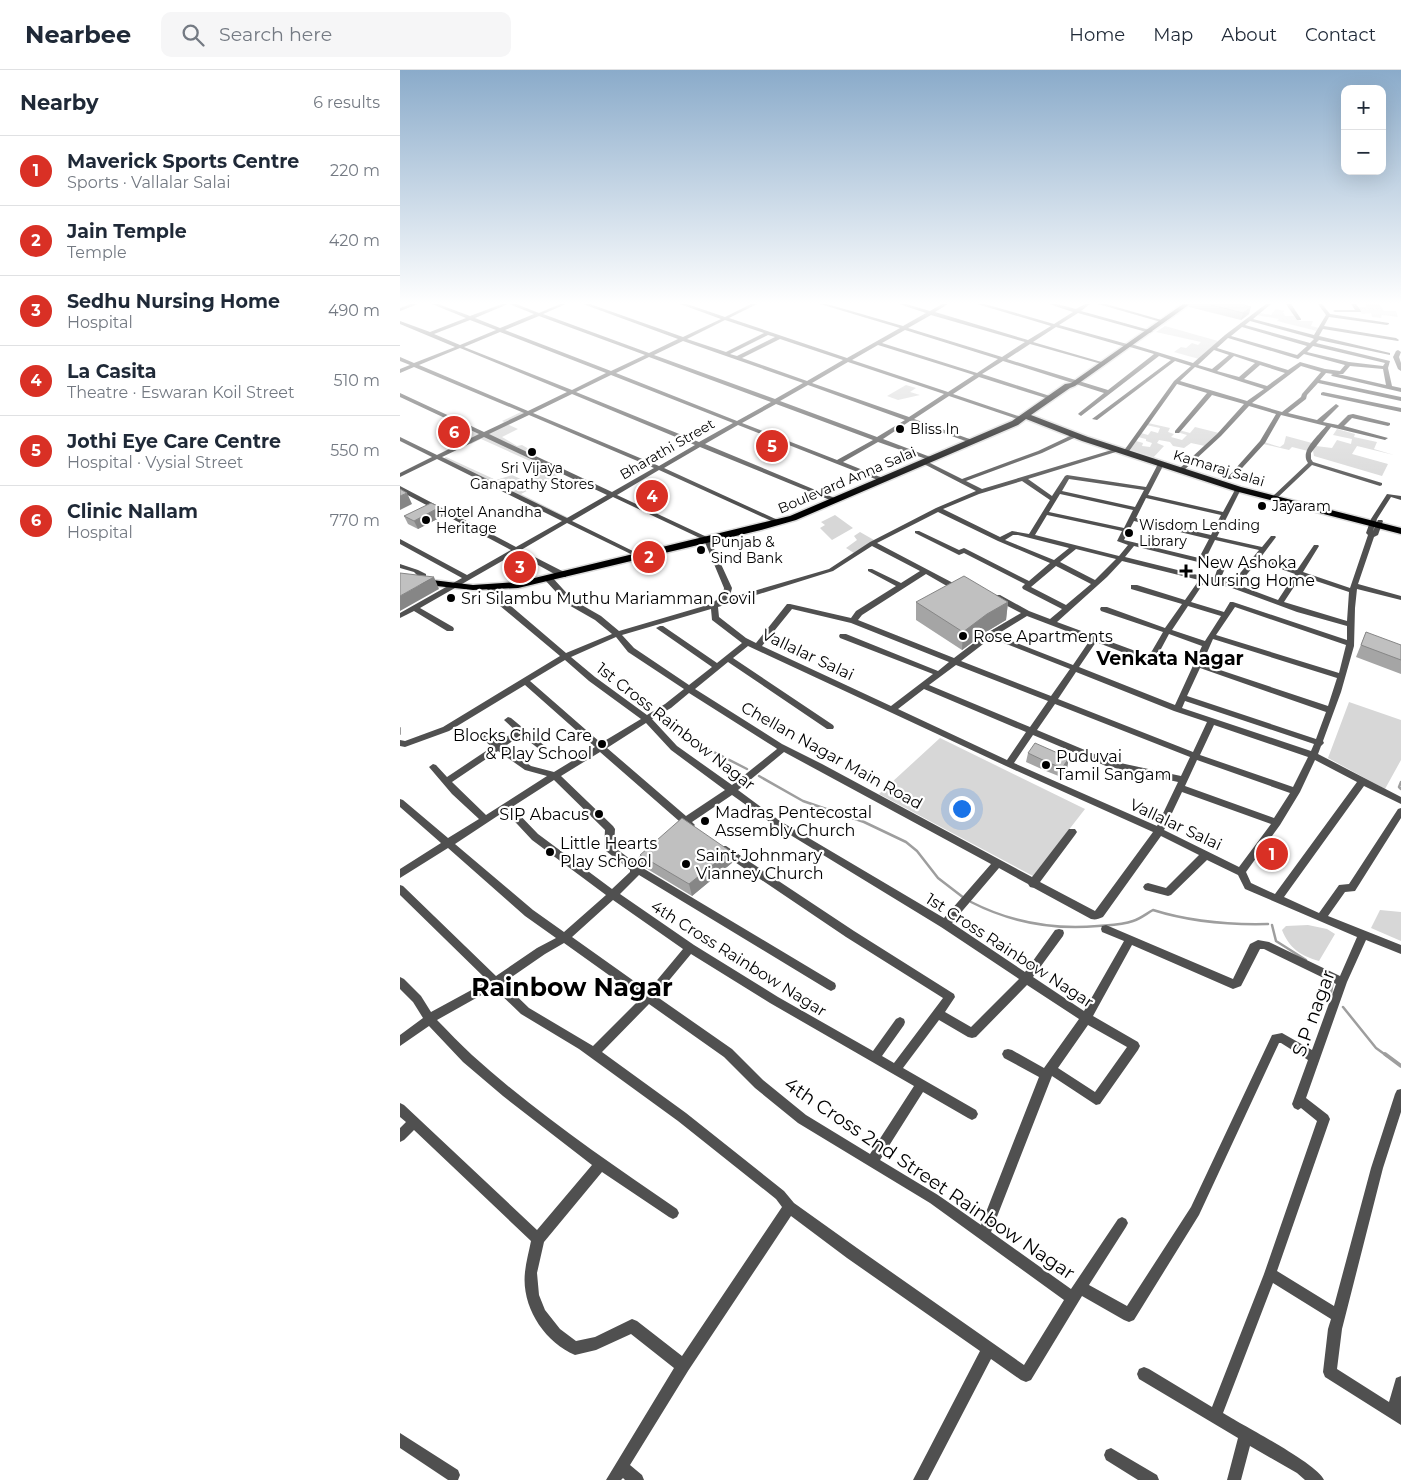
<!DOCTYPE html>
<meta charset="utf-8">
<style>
body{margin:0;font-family:Montserrat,sans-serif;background:#f6f6f7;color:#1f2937}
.controls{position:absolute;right:15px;top:15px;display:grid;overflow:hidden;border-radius:10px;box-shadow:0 5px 20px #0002}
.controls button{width:45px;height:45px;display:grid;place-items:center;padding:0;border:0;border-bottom:1px solid #e0e1e3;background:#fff;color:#1f2937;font:25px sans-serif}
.you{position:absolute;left:561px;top:738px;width:18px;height:18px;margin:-12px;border:4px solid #fff;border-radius:50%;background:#1a73e8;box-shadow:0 0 0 8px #1a73e833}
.badge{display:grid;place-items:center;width:32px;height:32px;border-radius:50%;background:#d93025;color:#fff;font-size:16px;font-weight:700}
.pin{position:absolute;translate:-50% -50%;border:2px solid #fff;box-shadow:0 1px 5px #0006}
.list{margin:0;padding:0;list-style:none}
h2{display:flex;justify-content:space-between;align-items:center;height:65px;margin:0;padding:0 20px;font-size:21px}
h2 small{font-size:16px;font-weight:400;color:#747a83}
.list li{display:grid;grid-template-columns:32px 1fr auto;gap:15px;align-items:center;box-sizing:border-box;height:70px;padding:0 20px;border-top:1px solid #e0e1e3}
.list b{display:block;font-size:19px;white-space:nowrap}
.list p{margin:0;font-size:16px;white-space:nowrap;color:#747a83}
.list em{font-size:16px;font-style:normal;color:#747a83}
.icon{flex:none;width:28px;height:28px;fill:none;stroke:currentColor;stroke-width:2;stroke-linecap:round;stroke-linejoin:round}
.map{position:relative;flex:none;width:1001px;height:1410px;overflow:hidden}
header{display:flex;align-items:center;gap:30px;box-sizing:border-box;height:70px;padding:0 25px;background:#fff;border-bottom:1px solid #e0e1e3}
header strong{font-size:24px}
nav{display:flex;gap:28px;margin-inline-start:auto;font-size:18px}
.search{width:350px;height:45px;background:#f6f6f7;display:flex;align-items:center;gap:12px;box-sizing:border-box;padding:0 18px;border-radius:10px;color:#747a83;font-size:19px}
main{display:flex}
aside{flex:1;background:#fff}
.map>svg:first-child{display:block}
.green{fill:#d7d7d7}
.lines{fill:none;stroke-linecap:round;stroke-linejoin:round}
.stream-far2{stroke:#9e9e9e;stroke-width:2}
.stream-far1{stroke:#9e9e9e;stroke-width:2.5}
.stream{stroke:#9e9e9e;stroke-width:4}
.major-casing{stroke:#dbdbdb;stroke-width:3}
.minor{fill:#505050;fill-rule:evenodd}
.major{fill:#000;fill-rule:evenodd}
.wall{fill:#a5a5a5}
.shaded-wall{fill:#868686}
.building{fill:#c0c0c0;stroke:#868686}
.poi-dot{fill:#000;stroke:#fff;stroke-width:2}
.labels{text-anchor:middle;stroke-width:4.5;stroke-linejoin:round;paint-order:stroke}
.far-poi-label{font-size:14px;fill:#000;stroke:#fff;text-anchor:start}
.far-street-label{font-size:14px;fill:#000;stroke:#fff}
.poi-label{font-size:16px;fill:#000;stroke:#fff;text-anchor:start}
.street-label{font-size:16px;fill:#000;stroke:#fff}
.quarter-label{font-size:19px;font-weight:bold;fill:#000;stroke:#fff}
.near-street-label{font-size:19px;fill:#000;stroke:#fff}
.near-district-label{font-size:25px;font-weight:bold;fill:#000;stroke:#fff}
</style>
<header>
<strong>Nearbee</strong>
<div class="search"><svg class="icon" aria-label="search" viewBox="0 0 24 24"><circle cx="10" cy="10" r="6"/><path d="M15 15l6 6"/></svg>Search here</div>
<nav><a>Home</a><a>Map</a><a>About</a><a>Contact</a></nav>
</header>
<main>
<aside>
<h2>Nearby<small>6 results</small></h2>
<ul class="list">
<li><span class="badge">1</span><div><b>Maverick Sports Centre</b><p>Sports · Vallalar Salai</p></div><em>220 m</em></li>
<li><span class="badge">2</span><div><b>Jain Temple</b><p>Temple</p></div><em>420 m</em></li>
<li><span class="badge">3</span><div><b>Sedhu Nursing Home</b><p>Hospital</p></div><em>490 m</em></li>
<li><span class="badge">4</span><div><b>La Casita</b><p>Theatre · Eswaran Koil Street</p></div><em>510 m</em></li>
<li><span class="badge">5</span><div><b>Jothi Eye Care Centre</b><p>Hospital · Vysial Street</p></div><em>550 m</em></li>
<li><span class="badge">6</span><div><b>Clinic Nallam</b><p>Hospital</p></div><em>770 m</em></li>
</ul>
</aside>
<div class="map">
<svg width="1001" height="1410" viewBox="0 0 1001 1410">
<rect width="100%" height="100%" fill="#fff"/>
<!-- green -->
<path class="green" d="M965 234H979L984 241H996L998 247 982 245 981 248 972 247 971 243 962 244 957 237H966Z
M876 239 885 241 883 242 885 246H894L900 251H913L911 256 919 258 917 261 877 251 879 249C871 247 864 247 857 245L860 243 871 245Z
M765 256 818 271 799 289 774 282 781 277 786 278 792 273 798 275 801 272 756 262Z
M506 315 516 318 510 322 520 325 498 330 487 326Z
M123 341 128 343 107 354 118 359 102 367 117 376 122 375 129 379 123 382 86 364 104 352 102 351Z
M748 353 770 358 768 362 774 364 771 367 782 370 787 365 777 362 779 360 790 363 795 357 819 363 805 376 791 373 784 378 773 376 770 372 759 370 757 373 764 376 751 390 727 382 736 371 743 373 742 376 750 377 752 373 746 371V369L738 367 741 363 748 365 751 361 758 363 760 358 746 355Z
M937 359 955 364 954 367 977 372 974 379 994 385 957 376 952 384 988 394 982 406 914 386 913 381 916 376 932 378 937 370 951 374 952 369 933 365Z
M73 360 137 390 132 392 81 369 71 374 57 368Z
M886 366 912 373 908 381 892 377 889 380 863 374 864 372 880 377 884 374Z
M46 387 96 410 112 405 125 411 140 403 136 400 147 394 163 402 121 424 169 448 166 451 43 389Z
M435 445 453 458 432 470 420 458 425 455 421 452Z
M460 462 474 470 454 483 446 478 457 470 454 466Z
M949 632 1001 650V690L985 719 928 688Z
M540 668 685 739 633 806 479 724Z
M980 840 1001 842V871L971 858Z
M908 855 927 859 935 864 919 891C901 886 889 878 882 860L886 856Z"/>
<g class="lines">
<!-- stream-far2 -->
<path class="stream-far2" d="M0 658V664"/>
<!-- stream-far1 -->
<path class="stream-far1" d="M304 677 347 699
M359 706 403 731 464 752 506 772 517 781 538 808 564 828
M1001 712 999 717 1001 719
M571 832C612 853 653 860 698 856 710 855 722 855 733 851 740 849 746 844 753 840 791 852 828 855 868 854
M872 855 876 871 906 890
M931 923 933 910
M943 937 976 978 987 986"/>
<!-- stream -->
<path class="stream" d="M985 984 1001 996"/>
<!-- major casing -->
<g class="major-casing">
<path id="major" d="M783 234H790L675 316 670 318 631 345 688 367 841 417 1001 458V464L835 421 682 371 626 349 618 355 396 450 361 460 118 518 73 520 0 512V506L73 515 118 512 390 446 612 351 665 314 671 313Z"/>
</g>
<!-- minor -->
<path class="minor" d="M11 234H18L0 241V238Z
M32 234H38L70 246 102 234H108L75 248 100 258 134 244 109 234H116L139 243 160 234H166L143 244 249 283 278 269 183 234H190L283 267 321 249 280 234H287L325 247 351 234H357L329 248 447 288 500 258 420 234H427L503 256 526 243 499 234H506L530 241 542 234H548L535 242 628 270 651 256 577 234H585L654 254 673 242 649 234H657L676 239 685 234H690L681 241 753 261 750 263 678 243 659 255 727 274H731L793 293 825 265 866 234H871L853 249 914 265 926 245 918 234H922L930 244 989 253V254L987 255 929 247 924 256 996 268 999 270 998 271 923 259 919 266 990 283V285L919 270 916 273 990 291 988 298 992 316 1001 318V322L932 306 931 305 933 304 926 303 920 310 1001 327V331L918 313 907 325 906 329 888 343 917 350 936 334 939 336 923 352 938 355 948 345 953 344 990 353V355L988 356 952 348 944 356 988 368 985 370 931 357 911 383V389L913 392 982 413V415L980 416 912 395 876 429H872V427L908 393C899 381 919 365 926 356L881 345 865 373 832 409H828V407L860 371 876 344 849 336 821 366 783 401H779V399L817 364 844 334 812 325 779 363H775V361L807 323 777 314 727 384H723V382L774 311 791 296 775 291 697 350 692 349 771 290 759 286 681 346 678 344 679 343 704 323 603 291 582 304 653 327V329H649L579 307 553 324 624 348V350H620L549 326 514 349 575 371V373H571L510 351 483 369 533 388V390H529L478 372 443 392 485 409V411L483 412 338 355 305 374 437 429 438 430 435 432 300 377 264 398 382 452V454H378L259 400 217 425 309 468 332 518 330 526 326 529 429 499 470 472 536 438 576 421 522 393V391H526L562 409 638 381 672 365 675 367 674 368 642 383 566 411 582 419 715 379H719V381L628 409 652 426 665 406 667 405 746 417 758 394 761 392 764 394 748 425 823 442 836 418H840L841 419 817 467 862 477 871 466H875L876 467 861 487 897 500 914 475H918L919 476 903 502 950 518 968 465 966 463 971 449 987 424 1001 426V430L991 427 977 449 973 461 978 450H982L983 451 978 465 974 467 958 514 1001 526V530L957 519 955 538 954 576 941 622 923 671 924 673 921 676 918 684 1001 727V734L964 716 884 827 919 843 939 815 949 814 998 739 1001 738V748L955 821 945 822 928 846 1001 875V884L966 870 947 912 906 1028 928 1045 930 1049 877 1201 934 1236 971 1098 995 1024 997 1020 1001 1019V1042L983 1098 942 1259 937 1299 989 1332 996 1308 1001 1306V1355L925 1307 923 1302 928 1259 931 1249 873 1213 823 1343C842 1355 918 1394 924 1410H905L897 1403 850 1376 841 1410H827L838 1368 739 1309 737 1304 739 1299 744 1297 749 1299 812 1337 864 1204 917 1051 901 1038 898 1040 894 1038 892 1034 908 990 881 973H879L799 1145 734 1250 729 1252 724 1250 682 1226 631 1310 626 1312 621 1310 591 1289 528 1410H513L580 1281 447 1188 391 1146 288 1301 230 1395 242 1405 244 1410H225L223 1408 221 1410H206L274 1298 231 1264 196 1280 175 1285C144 1272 121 1236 125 1202 126 1192 129 1181 131 1171L14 1060 4 1070 0 1072V1058L6 1052 0 1047V1033L4 1035 137 1160 192 1095 103 1026 63 992 29 956 0 976V965L23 948 13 932 0 919V907L4 909 21 926 31 942 88 911 0 825V815L3 816 96 906 137 878 156 868 125 846 48 778 0 808V799L41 773 0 737V729L3 730 48 768 79 749 52 724 29 697 33 694 36 695 47 707 92 677 80 667 81 665H87L98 672 116 661 104 650 108 647 111 648 146 677 145 679H139L121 665 104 677 131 696 154 702 195 677 125 615 49 661 5 677 0 676V670L5 671 43 657 160 586 99 535 87 519 88 517H94L105 531 166 583 212 564 195 550 167 534 145 510V506H151L173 530 201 546 219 561 311 534 323 525 324 518 304 470 213 427 172 451 243 486V488H239L167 453 121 480 166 503V507H160L116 483 20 538 53 557 54 559 53 561H47L14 541 0 548V543L62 508 0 474V469L67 505 111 480 0 421V416L116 477 162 451 37 389 0 407V403L32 387 0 371V367L37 385 79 364 0 327V323L84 362 124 343 14 297 0 303V299L10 295 0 291V287L14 293 55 277 0 254V251L30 262 66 248ZM531 245 625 272 602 287 508 258ZM139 246 245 285 211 301 105 260ZM70 250 96 260 60 275 34 264ZM325 250 364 263 326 282 287 269ZM850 251 912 268 914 269 910 273 845 255ZM656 257 726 277H730L754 284 708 320 607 289 630 274 705 295V293L633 272ZM842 257 907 276 897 285 831 266ZM505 260 598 289 577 303 482 273ZM100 262 206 303 172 320 64 277ZM368 265 375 267 337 286 330 284ZM828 268 898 289 904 284 945 295 940 301 925 299 900 292 888 300 817 278ZM380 269 443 290 407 311 342 288ZM283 271 403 313 375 329 254 285ZM478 275 574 305 548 322 452 290ZM913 276 985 293 983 296 949 292 907 282ZM60 278 167 322 128 341 19 295ZM814 280 829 285 812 299 798 295ZM834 286 855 293 839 307 817 301ZM249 287 371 332 337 351 216 303ZM448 292 544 324 509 347 412 313ZM860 295 885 303 867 316 844 309ZM901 296 921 302 902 324 901 327 882 342 852 333ZM950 296 983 299 986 315 938 304H943ZM795 297 864 319 847 331 780 311ZM211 305 333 353 299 372 176 322ZM408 315 505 350 477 367 380 331ZM172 324 295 375 259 396 133 343ZM376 334 473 370 437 390 342 353ZM129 345 254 398 212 422 89 364ZM84 367 207 425 167 448 42 387ZM669 409 744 420 735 437 662 421ZM622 411 650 430 629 464 612 461 600 467 543 439 579 424ZM660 424 733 440 724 458 649 442ZM746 428 821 445 811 465 736 448ZM538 442 598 471 650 493 629 511 566 479 564 478 559 480 519 461H515V463L559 485 564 483 625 514 622 517 623 519 662 539 650 549 629 541 600 525H594V529L621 543 587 563 554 588 458 550 462 545 526 504 552 519H558L563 516V512H560L555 514 477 473ZM647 445 722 461 717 471 728 475 719 486 635 465ZM734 451 809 469 799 488 724 470ZM613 465H618L669 478 654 490 605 470ZM815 470 859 480 832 513 820 510 826 496 824 495 805 490ZM472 476 520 501 501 513 472 499H468V501L496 516 456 541 451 548 390 534H387L356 573 346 568 319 547 318 537 433 501ZM734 476 818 497 814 509 725 487ZM676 479 716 489 695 510 660 492ZM722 491 799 510 785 530 737 515H731V519L782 534 765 558 707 537H701L700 539 701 541 763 562 749 586 657 552 707 507ZM858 491 895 504 878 530 838 515ZM656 496 691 514 666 535 631 517ZM901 506 949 522 947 551 884 532ZM805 511 832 518 897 542 947 556V570L833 532H830L824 542 791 532ZM788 536 821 546 805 571 772 560ZM835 537 946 575 939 603 816 565ZM311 539 312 550 342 573 317 593 263 556H260L256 558 312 597 289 615 234 578 222 565ZM392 539 451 553 549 592 538 601 446 564H440L439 566 440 568 533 604 491 636 362 576ZM627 546 690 570 673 595 596 565ZM769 564 802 576 775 635 679 597 696 572 748 592H754ZM216 567 228 582 284 619 265 634 247 645 195 607 171 587ZM591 568 670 599 651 626 561 591ZM813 569 937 608 928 636 802 594ZM348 576 606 696 753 762 695 841 640 812 675 765 677 762 675 759H669L632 807 422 694 382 674 295 619 328 592 427 659H433L434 657 433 655 333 588ZM165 590 189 611 241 649 201 673 130 611ZM556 595 648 631 630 657 529 615ZM800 598 926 642 916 669 787 626ZM676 602 774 641 807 652 793 682 658 629ZM524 619 626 662 607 690 498 639ZM289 623 376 678 377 679 332 715 277 676 252 649 271 638ZM785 631 914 674 911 681 782 638ZM655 634 790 687 781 706 711 691 637 660ZM246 653 271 680 325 720 286 746 207 678ZM814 655 908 687 893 717 800 685ZM633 665 706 696 778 712 757 756 614 693ZM98 681 125 700 147 706 86 745 52 712ZM200 682 279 751 275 755 277 757 280 759 285 756 290 759 293 757 295 755 292 752 332 725 374 755 541 857 619 909 571 957 545 942 555 927 554 924 454 861 326 776H320L318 779 320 782 446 867 543 928 494 993 482 986 504 955 505 952 504 949 500 947 496 949 473 981 378 927 294 875 220 824 239 805 427 919 431 921 435 919 436 916 435 913 241 797 253 785 255 782 253 779H247L234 792 214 777 215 759 213 756 161 706ZM384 682 591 794 544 848 380 751 338 720ZM797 690 890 723 874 748 785 716ZM915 690 957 712 875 824 851 813 846 802 880 755 900 722ZM154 710 205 760 204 778 206 781 230 800V802L212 819 138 764 112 737ZM782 722 871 754 839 797 764 760ZM105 741 132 770 206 825 164 862 133 840 55 774ZM761 766 799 785 766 818 748 813 745 814 743 817 745 820 768 826 771 825 807 790 838 805 845 819 957 867 940 906 869 872 858 870 850 874 833 909 706 855 702 856 701 859 702 862 724 871 684 941 633 907 663 866 664 863 663 860 659 859 655 860 625 902 552 853 599 798 628 814 630 817 634 818 691 849C696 850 698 849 703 847ZM213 830 283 879 248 921 172 867ZM164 873 241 928 193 976 129 938 103 913 145 884ZM732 875 833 919 841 916 860 879H864L936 914 912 980 882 963 872 965 791 1137 727 1236 689 1215 726 1157 728 1153 726 1149 722 1147 718 1149 671 1219 591 1162 652 1006 696 1035 700 1034 738 980 740 976 738 972 693 946ZM291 884 370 933 514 1016 470 1084 406 1045 363 1010 332 979 256 926ZM627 915 679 949 644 998 612 980 608 979 604 980 602 984 604 988 639 1007 581 1155 538 1125 480 1090 523 1022 568 1048 572 1050 576 1048 578 1044 576 1040 503 998 539 950 568 967 572 968 576 967ZM94 918 121 944 179 979 278 1051 376 1129 382 1137 282 1286 237 1251 232 1249 195 1267 176 1271 160 1259 145 1240 139 1225 137 1203 144 1172 202 1102 269 1147 273 1149 277 1147 279 1143 277 1139C207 1091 135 1042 72 985 60 974 49 962 37 950ZM249 934 324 987 355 1018 398 1053 530 1133 664 1230 624 1295 457 1178 394 1133 384 1121 286 1043 202 982ZM688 955 727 977 695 1022 658 998Z
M698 234H706L765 251 761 252Z
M886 234H891L901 249V250H897Z
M951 234H956L961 241V242H935L933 241 935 240H955Z
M998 280 1001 282 999 287 1001 293V301L998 299 993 287 996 281Z
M923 322 1001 338V342L921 325V323Z
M0 494 18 500 26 504V515H20L19 507 14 502 0 498Z
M0 1363 58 1400 60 1405 58 1410H48L0 1378Z
M711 1378 757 1405 759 1410H738L706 1390 704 1385 706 1380Z"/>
<!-- major -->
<use href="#major" class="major"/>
</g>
<!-- wall -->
<path class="wall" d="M789 234H841L849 244 841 250 789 237Z
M40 437 43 446 18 459 8 454 4 446Z
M516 532H608L606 550 586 562 562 580 516 550Z
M966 562 1001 590V604L956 587Z
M628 683 669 688 667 698 661 707 646 701 626 692Z
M330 781 333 792 292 826 244 797 240 785Z"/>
<!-- shaded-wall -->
<path class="shaded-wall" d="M851 237 849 244 841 250 843 243Z
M7 423 12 434 0 440V426Z
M40 437 43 446 18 459 14 451Z
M34 507 39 519 0 541V526Z
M608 532 606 550 586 562 562 580 563 562 587 544Z
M669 688 667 698 661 707 662 698Z
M330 781 333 792 292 826 289 814Z"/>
<!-- building -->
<path class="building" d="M808 234H841L851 237 843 243Z
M0 419 7 423 0 426Z
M31 433 40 437 14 451 4 446Z
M0 503 34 507 0 526Z
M564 506 608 532 587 544 563 562 516 532Z
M966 562 1001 575V590L961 575Z
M635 673 669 688 662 698 647 692 628 683Z
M282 748 330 781 289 814 240 785Z"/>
<!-- sky -->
<linearGradient id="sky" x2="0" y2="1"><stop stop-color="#8aabca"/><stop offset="0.54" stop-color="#fff"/><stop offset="1" stop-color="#fff" stop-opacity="0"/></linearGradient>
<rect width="1001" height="431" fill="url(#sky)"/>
<!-- markers -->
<g class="poi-dot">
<circle cx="500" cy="359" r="5"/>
<circle cx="132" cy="382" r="5"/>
<circle cx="862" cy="436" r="5"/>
<circle cx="26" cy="450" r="5"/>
<circle cx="729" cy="463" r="5"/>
<circle cx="301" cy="480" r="5"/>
<path d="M783.5 493.5h5v5h5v5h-5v5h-5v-5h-5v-5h5z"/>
<circle cx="51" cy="528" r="5"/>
<circle cx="563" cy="566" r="5"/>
<circle cx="202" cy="674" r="5"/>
<circle cx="646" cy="695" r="5"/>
<circle cx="199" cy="744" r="5"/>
<circle cx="305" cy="751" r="5"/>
<circle cx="150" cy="782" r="5"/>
<circle cx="286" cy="794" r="5"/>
</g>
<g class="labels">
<!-- far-poi labels -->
<g class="far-poi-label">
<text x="510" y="364">Bliss In</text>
<text x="132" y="403" text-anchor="middle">Sri Vijaya<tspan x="132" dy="16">Ganapathy Stores</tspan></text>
<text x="872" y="441">Jayaram</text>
<text x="36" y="447">Hotel Anandha<tspan x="36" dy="16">Heritage</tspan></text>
<text x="739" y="460">Wisdom Lending<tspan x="739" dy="16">Library</tspan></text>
<text x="311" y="477">Punjab &amp;<tspan x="311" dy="16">Sind Bank</tspan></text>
</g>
<!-- far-street labels -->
<g class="far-street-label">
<text transform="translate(267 379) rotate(-30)" y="5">Bharathi Street</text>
<text transform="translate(819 398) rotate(17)" y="5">Kamaraj Salai</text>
<text transform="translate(447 410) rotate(-23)" y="5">Boulevard Anna Salai</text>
</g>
<!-- poi labels -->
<g class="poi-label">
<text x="797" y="498">New Ashoka<tspan x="797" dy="18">Nursing Home</tspan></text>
<text x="61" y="534">Sri Silambu Muthu Mariamman Covil</text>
<text x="573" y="572">Rose Apartments</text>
<text x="192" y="671" text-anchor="end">Blocks Child Care<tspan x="192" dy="18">&amp; Play School</tspan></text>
<text x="656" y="692">Puduvai<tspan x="656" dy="18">Tamil Sangam</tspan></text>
<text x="315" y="748">Madras Pentecostal<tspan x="315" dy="18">Assembly Church</tspan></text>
<text x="189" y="750" text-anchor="end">SIP Abacus</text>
<text x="160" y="779">Little Hearts<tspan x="160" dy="18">Play School</tspan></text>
<text x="296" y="791">Saint Johnmary<tspan x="296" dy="18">Vianney Church</tspan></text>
</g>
<!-- street labels -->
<g class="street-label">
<text transform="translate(408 584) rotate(25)" y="6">Vallalar Salai</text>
<text transform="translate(276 656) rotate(38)" y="6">1st Cross Rainbow Nagar</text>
<text transform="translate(432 685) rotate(29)" y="6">Chellan Nagar Main Road</text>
<text transform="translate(776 754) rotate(25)" y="6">Vallalar Salai</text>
<text transform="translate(610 880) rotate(33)" y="6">1st Cross Rainbow Nagar</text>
<text transform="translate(339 888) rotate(32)" y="6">4th Cross Rainbow Nagar</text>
</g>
<!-- quarter labels -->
<g class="quarter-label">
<text x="770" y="595">Venkata Nagar</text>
</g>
<!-- near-street labels -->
<g class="near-street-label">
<text transform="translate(913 943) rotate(-70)" y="7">S.P nagar</text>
<text transform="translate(530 1108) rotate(34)" y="7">4th Cross 2nd Street Rainbow Nagar</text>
</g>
<!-- near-district labels -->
<g class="near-district-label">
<text x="172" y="926">Rainbow Nagar</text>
</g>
</g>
</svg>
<div class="controls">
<button>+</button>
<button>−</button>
</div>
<div class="you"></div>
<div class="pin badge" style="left:872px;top:784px">1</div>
<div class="pin badge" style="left:249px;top:487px">2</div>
<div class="pin badge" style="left:120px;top:497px">3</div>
<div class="pin badge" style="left:252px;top:426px">4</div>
<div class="pin badge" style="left:372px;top:376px">5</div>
<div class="pin badge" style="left:54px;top:362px">6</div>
</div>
</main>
